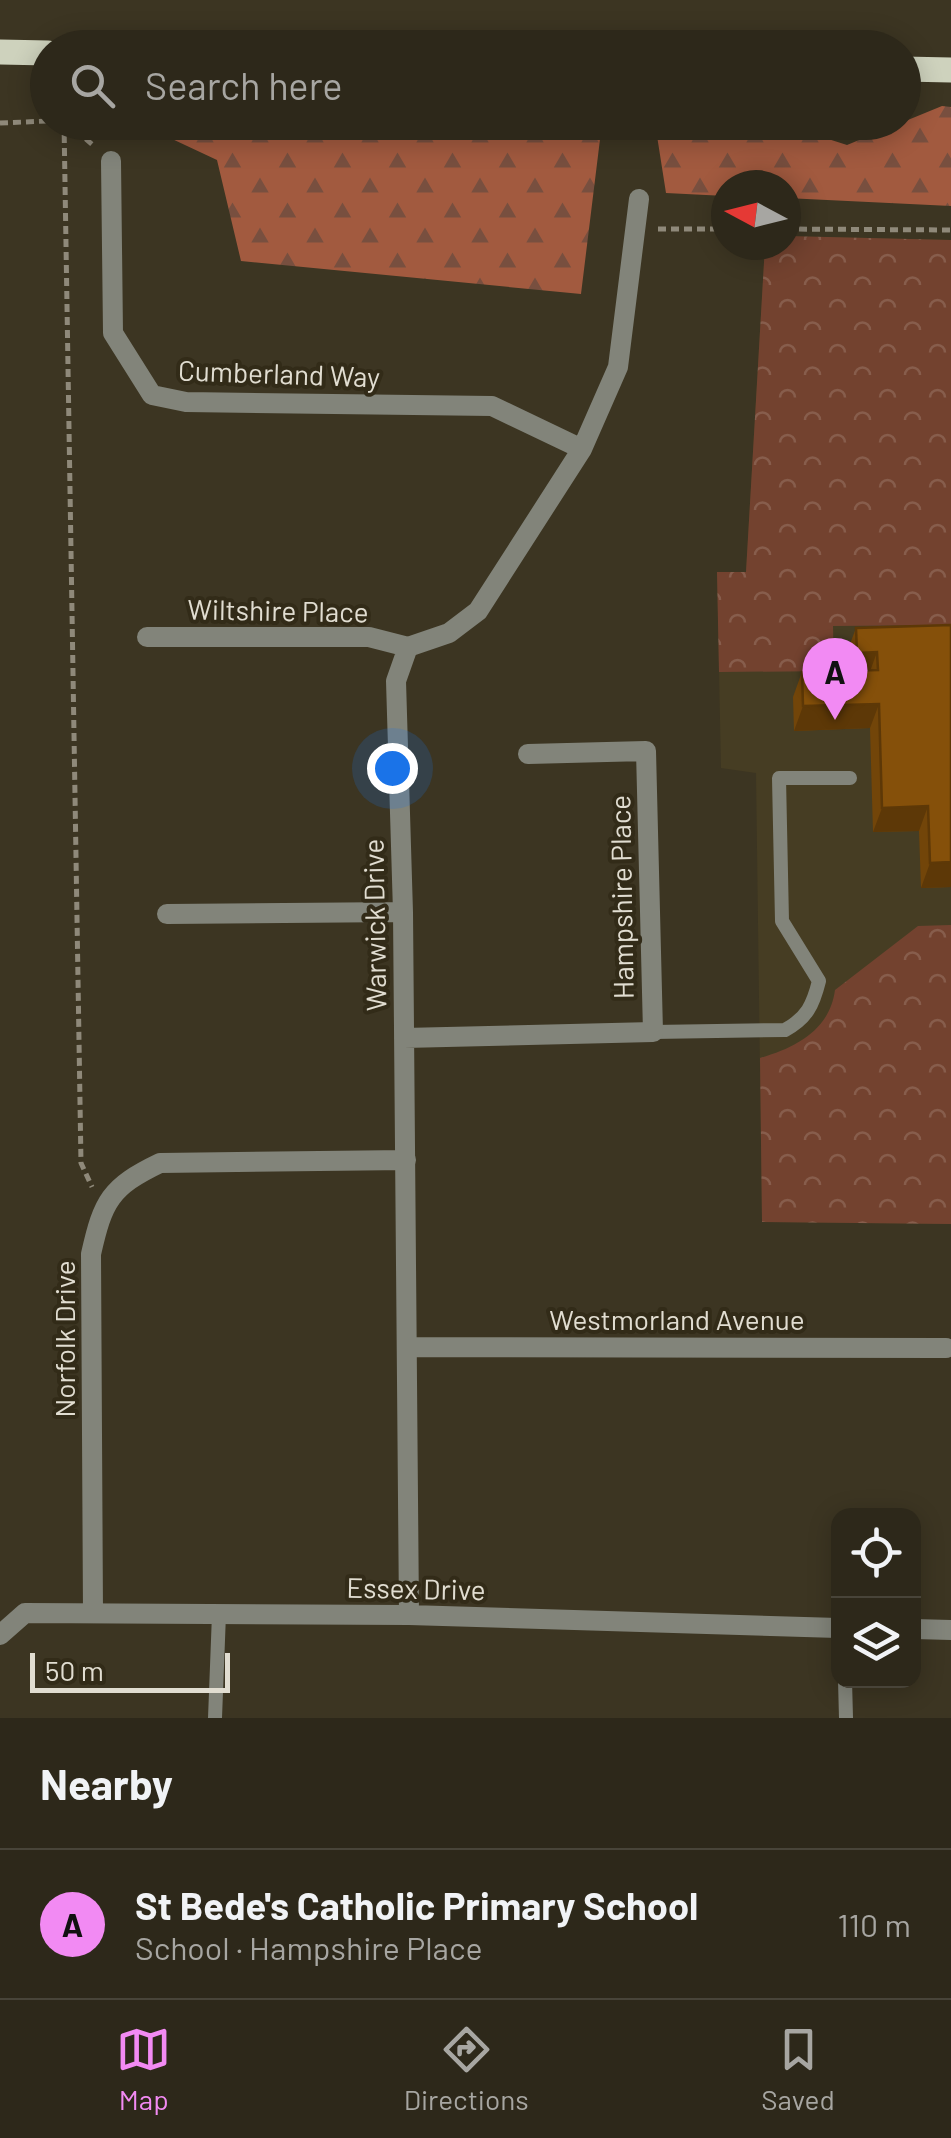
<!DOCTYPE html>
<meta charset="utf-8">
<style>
body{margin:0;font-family:Barlow,sans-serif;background:#353023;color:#f1f3f6}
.controls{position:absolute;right:30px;bottom:30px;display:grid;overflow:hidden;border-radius:20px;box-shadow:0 5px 25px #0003}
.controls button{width:90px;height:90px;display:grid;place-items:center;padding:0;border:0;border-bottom:2px solid #484439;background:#2d281a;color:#f1f3f6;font:50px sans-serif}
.compass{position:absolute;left:711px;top:170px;width:90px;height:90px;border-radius:50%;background:#2d281a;box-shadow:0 5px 25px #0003;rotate:277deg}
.scale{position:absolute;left:30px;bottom:25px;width:200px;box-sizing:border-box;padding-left:10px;border:5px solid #e1ddd1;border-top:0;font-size:28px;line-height:35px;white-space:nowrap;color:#e1ddd1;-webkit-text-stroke:8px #322b18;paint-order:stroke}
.you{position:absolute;left:392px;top:768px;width:35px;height:35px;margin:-25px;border:8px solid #fff;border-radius:50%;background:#1a73e8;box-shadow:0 0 0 15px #1a73e833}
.badge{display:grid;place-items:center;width:65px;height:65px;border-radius:50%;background:#f28af3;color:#111;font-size:32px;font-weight:700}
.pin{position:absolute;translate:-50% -82px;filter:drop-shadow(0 2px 5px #0008)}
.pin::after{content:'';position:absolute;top:52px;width:35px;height:30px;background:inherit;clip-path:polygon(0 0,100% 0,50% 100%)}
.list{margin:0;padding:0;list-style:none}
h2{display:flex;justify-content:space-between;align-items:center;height:130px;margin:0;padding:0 40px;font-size:42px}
h2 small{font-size:32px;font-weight:400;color:#a7a6a2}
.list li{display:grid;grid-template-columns:65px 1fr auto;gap:30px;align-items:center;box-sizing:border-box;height:150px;padding:0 40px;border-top:2px solid #484439}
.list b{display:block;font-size:38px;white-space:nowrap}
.list p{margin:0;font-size:32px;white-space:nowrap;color:#a7a6a2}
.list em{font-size:32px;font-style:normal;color:#a7a6a2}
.icon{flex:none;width:55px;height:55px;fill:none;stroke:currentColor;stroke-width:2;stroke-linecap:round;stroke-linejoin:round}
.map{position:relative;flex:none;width:951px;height:1718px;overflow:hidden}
.search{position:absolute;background:#2d281a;box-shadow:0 5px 25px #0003;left:30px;right:30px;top:30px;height:110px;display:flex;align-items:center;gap:25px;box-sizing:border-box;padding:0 35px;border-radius:55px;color:#a7a6a2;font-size:38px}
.sheet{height:280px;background:#2d281a}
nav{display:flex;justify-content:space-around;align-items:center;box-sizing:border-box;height:140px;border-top:2px solid #484439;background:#2d281a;font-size:28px;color:#a7a6a2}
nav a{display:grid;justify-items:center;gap:5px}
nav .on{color:#f28af3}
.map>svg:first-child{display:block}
.built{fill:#463d23}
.forest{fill:url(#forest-firs)}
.park{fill:url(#park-crowns)}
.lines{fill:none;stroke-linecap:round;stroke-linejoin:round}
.path{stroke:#8f897a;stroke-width:5;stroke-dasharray:8 5;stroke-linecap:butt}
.lane{stroke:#82847a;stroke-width:14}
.street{stroke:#82847a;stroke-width:20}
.primary{stroke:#ced2bd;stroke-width:25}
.wall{fill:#724509}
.shaded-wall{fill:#5d3807}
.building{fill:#85500a;stroke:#5d3807;stroke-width:2.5}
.labels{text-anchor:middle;stroke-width:8;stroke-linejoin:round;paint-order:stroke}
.street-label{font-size:28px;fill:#e1ddd1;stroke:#322b18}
</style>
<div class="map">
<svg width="951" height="1718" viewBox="0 0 951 1718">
<defs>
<pattern id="forest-firs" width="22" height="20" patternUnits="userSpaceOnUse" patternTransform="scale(2.5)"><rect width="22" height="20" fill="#a25a3f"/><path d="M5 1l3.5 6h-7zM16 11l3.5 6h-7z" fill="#784f3f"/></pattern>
<pattern id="park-crowns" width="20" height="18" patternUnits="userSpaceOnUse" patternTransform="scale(2.5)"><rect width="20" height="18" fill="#73422f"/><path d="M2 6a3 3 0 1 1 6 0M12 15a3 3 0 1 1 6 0" fill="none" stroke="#875d4c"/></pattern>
</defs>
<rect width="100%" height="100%" fill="#3c3522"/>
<!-- built -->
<path class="built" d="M786 236 951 240V1224L762 1222 756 773 721 768 717 572H746L765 245H786Z"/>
<!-- forest -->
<path class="forest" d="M942 106 951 107V206L786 198V185H726V196L666 193 655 123H778L847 145Z
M138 123H602L581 294 241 261 217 160Z"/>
<!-- park -->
<path class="park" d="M786 236 951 240V625L833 626 834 671 719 672 717 572H746L765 245H786Z
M951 925V1224L762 1222 760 1058C795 1048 830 1030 835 990L918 926Z"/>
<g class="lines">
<!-- path -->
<path class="path" d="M64 122 81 1163 92 1187
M66 122 94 146
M0 123 48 121
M658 229H726
M786 229 951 230"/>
<!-- lane -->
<path class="lane" d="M653 1032 785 1030C807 1018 813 1005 819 981L782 921 779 778H850
M845 1680 846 1718
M215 1718 219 1614"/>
<!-- street -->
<path class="street" d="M111 161 113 333 152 395 186 402 492 406 582 449
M147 637H369L408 647
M167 914 403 912
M404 1038 653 1032 646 751 528 754
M408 1347 946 1348
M93 1613 91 1254C103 1201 110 1187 160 1163L406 1160
M409 1615 403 912 396 681 408 647 449 633 478 611 582 449 618 367 639 199
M914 1629 951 1630
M0 1635 25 1613 409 1615 838 1628"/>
<!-- primary -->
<path class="primary" d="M0 52 48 53
M904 69 951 70"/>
</g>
<!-- wall -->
<path class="wall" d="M951 625V887L921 888 919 831 873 832 870 728 794 731 793 697 802 672 848 671 847 652 856 628Z"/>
<!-- shaded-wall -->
<path class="shaded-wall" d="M877 652 868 677H848L857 653Z
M879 704 870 728 794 731 803 706Z
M928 806 919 831 873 832 882 808Z
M951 862V887L921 888 930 863Z"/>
<!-- building -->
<path class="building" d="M951 625V862L930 863 928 806 882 808 879 704 803 706 802 672 878 670 877 652 857 653 856 628Z"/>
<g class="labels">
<!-- street labels -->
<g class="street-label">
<text transform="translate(279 374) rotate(2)" y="10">Cumberland Way</text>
<text transform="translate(278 611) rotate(1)" y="10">Wiltshire Place</text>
<text transform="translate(622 897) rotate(-91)" y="10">Hampshire Place</text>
<text transform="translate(375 925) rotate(-91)" y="10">Warwick Drive</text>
<text x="677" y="1330">Westmorland Avenue</text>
<text transform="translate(65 1339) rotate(-90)" y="10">Norfolk Drive</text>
<text transform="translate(416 1589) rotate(1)" y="10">Essex Drive</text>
</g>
</g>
</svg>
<div class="controls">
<button><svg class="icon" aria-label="locate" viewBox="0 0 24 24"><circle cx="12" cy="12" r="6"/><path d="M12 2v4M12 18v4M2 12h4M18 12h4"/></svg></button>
<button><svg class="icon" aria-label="layers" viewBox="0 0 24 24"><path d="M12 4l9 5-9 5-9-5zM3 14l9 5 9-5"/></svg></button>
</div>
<svg class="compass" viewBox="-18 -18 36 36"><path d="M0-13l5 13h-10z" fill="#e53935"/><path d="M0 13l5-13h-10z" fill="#a7a6a2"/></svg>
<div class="scale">50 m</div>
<div class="you"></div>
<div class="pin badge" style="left:835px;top:720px">A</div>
<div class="search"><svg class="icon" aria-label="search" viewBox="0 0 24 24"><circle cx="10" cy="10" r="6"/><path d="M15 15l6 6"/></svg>Search here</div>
</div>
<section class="sheet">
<h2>Nearby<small></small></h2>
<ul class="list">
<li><span class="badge">A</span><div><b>St Bede's Catholic Primary School</b><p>School · Hampshire Place</p></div><em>110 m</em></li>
</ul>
</section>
<nav>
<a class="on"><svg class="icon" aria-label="map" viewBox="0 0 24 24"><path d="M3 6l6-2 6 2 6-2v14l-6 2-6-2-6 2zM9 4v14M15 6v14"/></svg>Map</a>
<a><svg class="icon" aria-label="directions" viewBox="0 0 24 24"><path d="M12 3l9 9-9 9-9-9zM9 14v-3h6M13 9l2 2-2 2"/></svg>Directions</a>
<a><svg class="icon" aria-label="saved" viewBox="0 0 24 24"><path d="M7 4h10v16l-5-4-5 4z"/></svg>Saved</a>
</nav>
